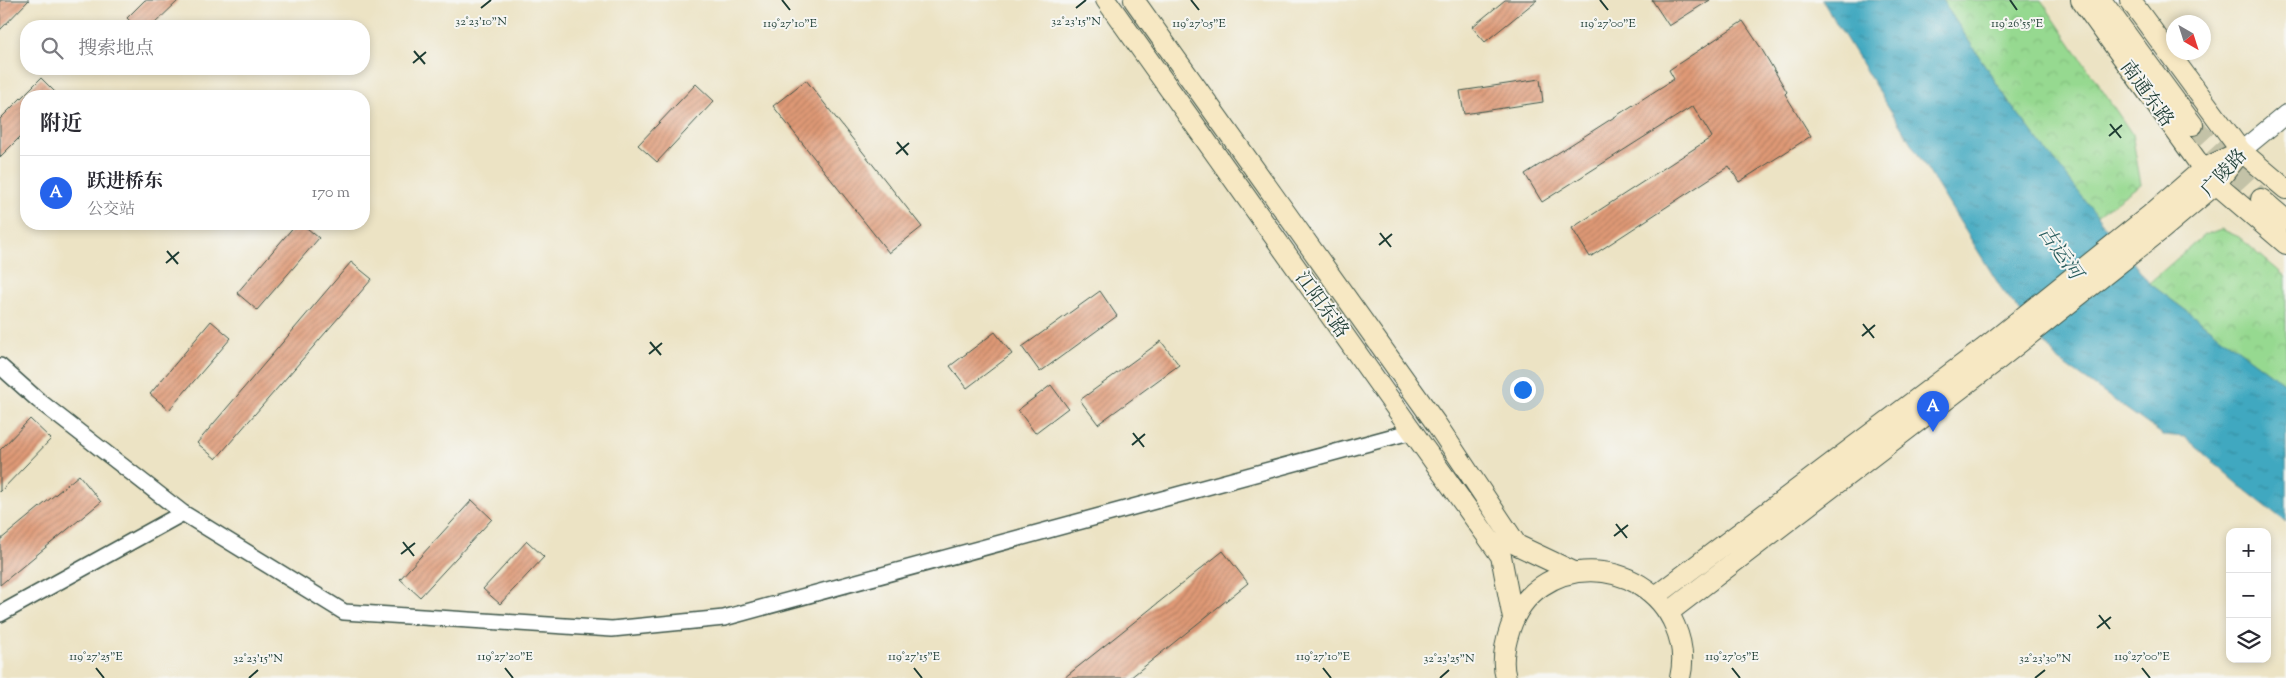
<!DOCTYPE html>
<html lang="zh">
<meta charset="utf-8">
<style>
body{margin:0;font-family:"Sorts Mill Goudy","Noto Serif SC",serif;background:#f7f7f7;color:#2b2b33}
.controls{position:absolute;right:15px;bottom:15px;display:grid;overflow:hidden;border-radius:10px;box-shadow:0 2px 8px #0003}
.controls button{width:45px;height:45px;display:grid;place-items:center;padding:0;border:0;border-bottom:1px solid #e1e1e2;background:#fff;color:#2b2b33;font:25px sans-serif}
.compass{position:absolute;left:2166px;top:15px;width:45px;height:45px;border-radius:50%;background:#fff;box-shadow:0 2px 8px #0003;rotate:141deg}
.you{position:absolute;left:1522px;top:389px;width:18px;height:18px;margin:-12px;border:4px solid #fff;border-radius:50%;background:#1a73e8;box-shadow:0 0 0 8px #1a73e833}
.badge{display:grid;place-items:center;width:32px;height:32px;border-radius:50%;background:#2563eb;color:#fff;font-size:16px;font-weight:700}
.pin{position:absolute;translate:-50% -41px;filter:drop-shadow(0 1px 2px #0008)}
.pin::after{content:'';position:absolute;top:26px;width:18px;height:15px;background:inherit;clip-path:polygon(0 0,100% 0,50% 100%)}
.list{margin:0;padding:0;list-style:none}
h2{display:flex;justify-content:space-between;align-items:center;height:65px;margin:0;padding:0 20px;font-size:21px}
h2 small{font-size:16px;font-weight:400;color:#7c7c81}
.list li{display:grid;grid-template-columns:32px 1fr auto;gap:15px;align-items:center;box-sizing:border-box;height:75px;padding:0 20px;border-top:1px solid #e1e1e2}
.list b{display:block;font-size:19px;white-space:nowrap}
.list p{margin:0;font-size:16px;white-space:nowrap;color:#7c7c81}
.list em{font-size:16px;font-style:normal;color:#7c7c81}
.icon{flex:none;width:28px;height:28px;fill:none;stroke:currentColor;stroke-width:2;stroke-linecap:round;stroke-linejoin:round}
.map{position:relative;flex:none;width:2286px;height:678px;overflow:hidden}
.search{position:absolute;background:#fff;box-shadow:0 2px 8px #0003;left:20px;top:20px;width:350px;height:55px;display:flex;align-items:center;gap:12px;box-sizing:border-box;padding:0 18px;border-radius:20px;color:#7c7c81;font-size:19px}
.panel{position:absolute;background:#fff;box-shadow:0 2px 8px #0003;left:20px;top:90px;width:350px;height:140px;border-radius:20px}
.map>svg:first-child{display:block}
.park{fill:url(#park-crowns);stroke:#5a8b62}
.water{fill:url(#water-ripples);stroke:#30727a}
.building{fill:url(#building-hatch)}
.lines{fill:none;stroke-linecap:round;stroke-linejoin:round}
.secondary-tunnel{stroke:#c3c2a7;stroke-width:20;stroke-dasharray:20 10;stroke-linecap:butt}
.minor-casing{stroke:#3e564a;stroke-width:18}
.tertiary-casing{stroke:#3e564a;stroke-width:20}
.secondary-casing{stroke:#3e564a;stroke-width:22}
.minor{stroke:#fff;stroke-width:15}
.tertiary{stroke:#fff;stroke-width:18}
.secondary{stroke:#f7e8c3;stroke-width:20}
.ticks{fill:none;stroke:#1f3d34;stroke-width:2}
.labels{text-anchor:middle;stroke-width:4;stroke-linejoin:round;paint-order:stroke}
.street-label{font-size:19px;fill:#1f3d34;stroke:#f6f6f2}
.water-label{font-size:20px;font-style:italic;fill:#295d5e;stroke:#f6f6f2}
.ticks-label{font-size:12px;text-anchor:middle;fill:#1f3d34;stroke:#f6f6f2;stroke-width:4;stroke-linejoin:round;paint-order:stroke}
</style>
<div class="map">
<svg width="2286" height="678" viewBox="0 0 2286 678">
<defs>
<pattern id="park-crowns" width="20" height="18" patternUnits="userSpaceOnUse" patternTransform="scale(1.25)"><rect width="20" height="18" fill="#96d990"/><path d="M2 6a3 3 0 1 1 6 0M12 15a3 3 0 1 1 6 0" fill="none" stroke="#81bb7d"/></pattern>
<pattern id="water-ripples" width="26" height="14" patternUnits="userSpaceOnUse" patternTransform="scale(1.25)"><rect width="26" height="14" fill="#40a8c0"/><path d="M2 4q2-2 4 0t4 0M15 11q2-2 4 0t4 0" fill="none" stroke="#358a9d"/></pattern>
<pattern id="building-hatch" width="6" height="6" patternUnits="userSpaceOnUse" patternTransform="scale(1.25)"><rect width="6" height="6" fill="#df9976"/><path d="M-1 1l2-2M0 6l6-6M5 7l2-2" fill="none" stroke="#b47e62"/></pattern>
</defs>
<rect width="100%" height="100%" fill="#f6f6f2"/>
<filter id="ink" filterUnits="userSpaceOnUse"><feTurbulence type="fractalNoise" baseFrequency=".02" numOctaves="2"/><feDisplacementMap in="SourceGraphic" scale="10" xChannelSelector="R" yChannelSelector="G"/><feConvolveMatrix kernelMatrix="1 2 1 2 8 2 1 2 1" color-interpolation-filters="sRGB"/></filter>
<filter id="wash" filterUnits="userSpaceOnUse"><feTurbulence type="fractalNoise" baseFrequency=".0096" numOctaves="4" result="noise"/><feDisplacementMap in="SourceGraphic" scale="20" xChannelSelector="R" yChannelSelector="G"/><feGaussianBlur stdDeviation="1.12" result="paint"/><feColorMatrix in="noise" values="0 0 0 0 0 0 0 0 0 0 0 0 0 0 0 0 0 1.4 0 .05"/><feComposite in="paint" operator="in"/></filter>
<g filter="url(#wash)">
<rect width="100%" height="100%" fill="#ece3c4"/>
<!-- park -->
<path class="park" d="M1942 0H2041L2132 134 2141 184 2096 216 2009 102Z
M2221 229 2239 237 2286 277V385L2149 283 2204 235Z"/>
<!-- water -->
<path class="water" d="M1822 0H1942L2009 102 2149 283 2286 385V522L2245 490 2185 437 2163 435 2059 361 2001 288Z"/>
<g id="blocks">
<!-- building -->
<path class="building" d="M0 0H29L0 30Z
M145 0H179L152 26H135L127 18Z
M1505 0H1537L1485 42 1472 27Z
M1652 0H1710L1669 26Z
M1743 21 1761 48 1787 92 1785 94 1811 136 1739 182 1729 166 1590 257 1572 228 1712 137 1693 106 1542 202 1525 174 1674 79 1669 70Z
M41 78 59 96H26V131L0 157V119Z
M1540 79 1543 102 1464 114 1460 91Z
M806 80 922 227 889 253 773 106Z
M696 84 714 101 657 162 638 145Z
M296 224H302L319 238 257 310 237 293Z
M351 262 372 279 216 459 197 443Z
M1100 291 1117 316 1040 372 1022 347Z
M211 321 231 338 169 410 150 394Z
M995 332 1012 354 967 388 950 366Z
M1161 341 1179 365 1098 424 1080 400Z
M1051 385 1068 408 1035 433 1018 410Z
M30 419 51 439 0 492V450Z
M79 475 101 502 0 585V540Z
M472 500 492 519 420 597 400 579Z
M527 541 544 557 500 604 483 589Z
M1223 551 1248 583 1130 678H1064Z"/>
</g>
</g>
<g filter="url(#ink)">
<use href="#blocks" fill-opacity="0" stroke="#3e564a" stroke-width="1"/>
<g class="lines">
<!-- secondary-tunnel -->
<path class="secondary-tunnel" d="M2193 125 2261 199"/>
<!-- minor casing -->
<g class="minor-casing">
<path id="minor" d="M0 366 38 400 183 513 344 612 612 629 724 618 1413 431
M0 614 183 513"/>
</g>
<!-- tertiary casing -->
<g class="tertiary-casing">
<path id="tertiary" d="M2241 151 2286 114"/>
</g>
<!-- secondary casing -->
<g class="secondary-casing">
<path id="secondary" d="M1106 0 1501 556 1513 619
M1134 0 1437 425 1517 545 1574 572
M2081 0 2203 169 2216 184 2286 244
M2101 0 2193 125
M2130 0 2241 151 2286 189
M2261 199 2286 220
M1656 596 1983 349 2150 215 2203 169 2241 151
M1669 612 1994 363 2160 231 2216 184 2240 153
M1506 678C1501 662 1505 644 1510 629 1535 552 1644 553 1675 626 1682 642 1684 661 1680 678"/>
</g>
<!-- minor -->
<use href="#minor" class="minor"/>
<!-- tertiary -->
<use href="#tertiary" class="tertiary"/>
<!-- secondary -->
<use href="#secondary" class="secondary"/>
</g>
</g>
<!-- ticks -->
<path class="ticks" d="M782 0 790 10M1191 0 1199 10M1600 0 1608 10M2010 0 2017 10M481 8 491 0M1076 8 1086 0M414 51 425 64M413 63 426 52M2110 124 2121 138M2109 136 2122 125M897 142 908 155M896 154 909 143M1380 233 1391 247M1379 245 1392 234M167 251 178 264M166 263 179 252M1863 324 1874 338M1862 336 1875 325M650 342 661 355M649 354 662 343M1133 433 1144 447M1132 445 1145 434M1616 524 1627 538M1614 536 1628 525M403 542 414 556M401 554 415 543M2099 615 2110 629M2097 628 2111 617M96 668 104 678M505 668 513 678M914 668 922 678M1323 668 1331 678M1732 668 1740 678M2142 668 2150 678M249 678 258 670M1440 678 1449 670M2035 678 2045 670"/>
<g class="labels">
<!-- street labels -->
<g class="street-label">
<text transform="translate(2148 93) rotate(54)" y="7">南通东路</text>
<text transform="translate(2223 172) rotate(-47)" y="7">广陵路</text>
<text transform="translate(1323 304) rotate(54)" y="7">江阳东路</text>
</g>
<!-- water labels -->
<g class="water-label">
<text transform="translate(2061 252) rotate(55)" y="7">古运河</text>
</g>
</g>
<g class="ticks-label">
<text x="481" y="25">32°23'10"N</text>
<text x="1076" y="25">32°23'15"N</text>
<text x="1199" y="27">119°27'05"E</text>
<text x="1608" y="27">119°27'00"E</text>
<text x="2017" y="27">119°26'55"E</text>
<text x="790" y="27">119°27'10"E</text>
<text x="96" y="660">119°27'25"E</text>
<text x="505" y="660">119°27'20"E</text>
<text x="914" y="660">119°27'15"E</text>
<text x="1323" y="660">119°27'10"E</text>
<text x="1732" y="660">119°27'05"E</text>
<text x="2142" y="660">119°27'00"E</text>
<text x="258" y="662">32°23'15"N</text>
<text x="1449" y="662">32°23'25"N</text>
<text x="2045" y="662">32°23'30"N</text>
</g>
</svg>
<div class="controls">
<button>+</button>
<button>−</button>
<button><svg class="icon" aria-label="layers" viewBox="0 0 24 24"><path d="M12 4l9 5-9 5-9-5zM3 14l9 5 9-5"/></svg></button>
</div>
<svg class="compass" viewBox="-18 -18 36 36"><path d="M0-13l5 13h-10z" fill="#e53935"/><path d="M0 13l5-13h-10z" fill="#7c7c81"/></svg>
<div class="you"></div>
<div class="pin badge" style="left:1933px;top:432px">A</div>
<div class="search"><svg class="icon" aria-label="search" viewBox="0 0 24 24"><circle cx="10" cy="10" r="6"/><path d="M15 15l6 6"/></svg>搜索地点</div>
<section class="panel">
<h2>附近<small></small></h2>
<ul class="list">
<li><span class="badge">A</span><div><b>跃进桥东</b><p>公交站</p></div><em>170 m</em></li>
</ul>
</section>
</div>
